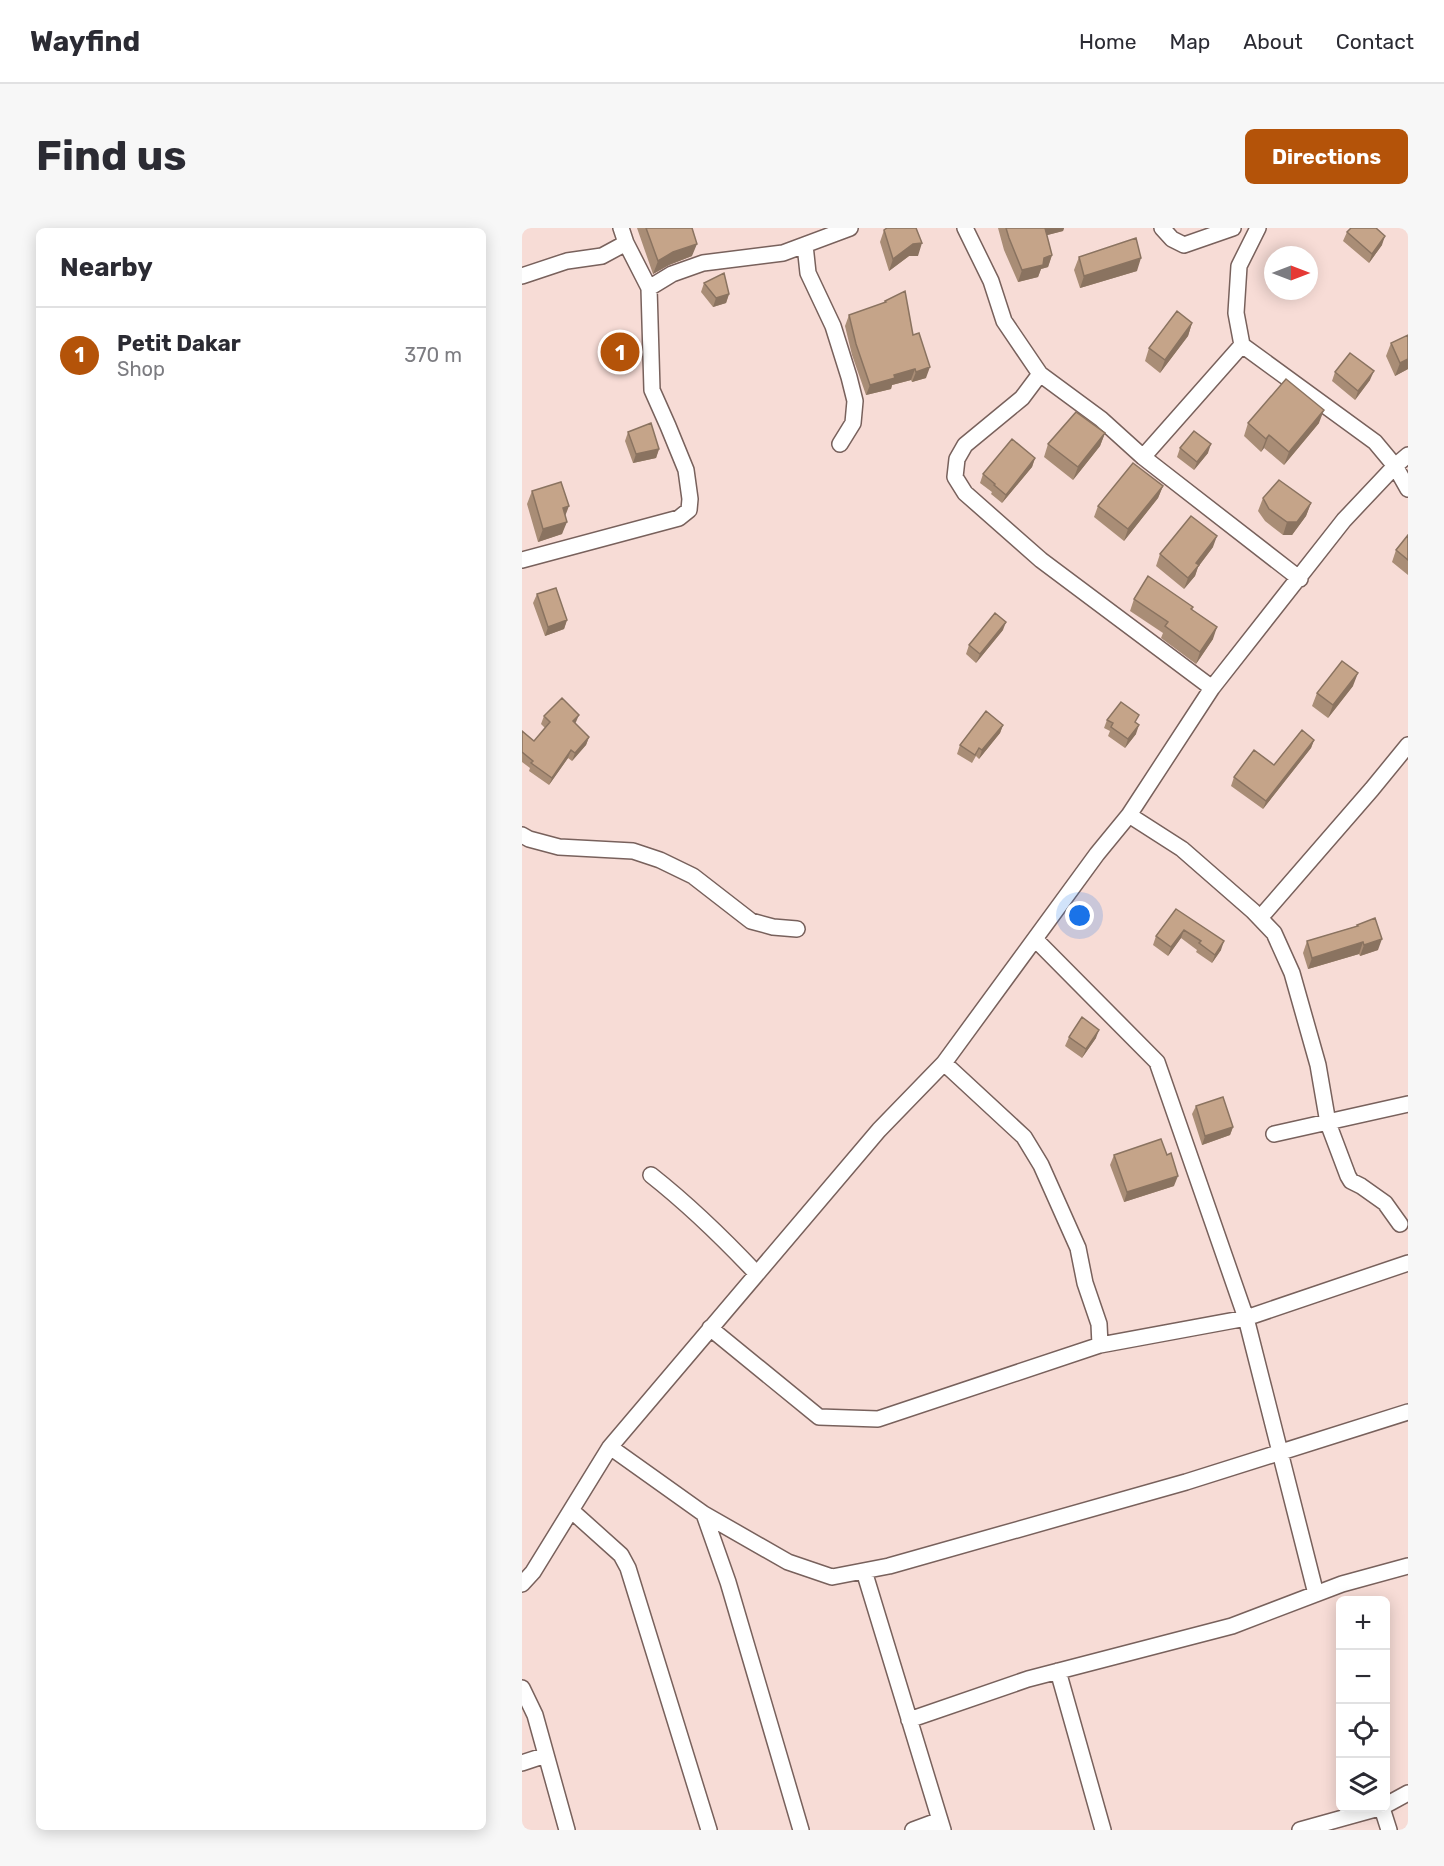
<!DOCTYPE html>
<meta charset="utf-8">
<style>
body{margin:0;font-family:Rubik,sans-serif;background:#f7f7f7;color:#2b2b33}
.controls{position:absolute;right:18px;bottom:18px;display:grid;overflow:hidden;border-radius:9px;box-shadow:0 3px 15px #0003}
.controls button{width:54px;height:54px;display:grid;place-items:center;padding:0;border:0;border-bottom:2px solid #e1e1e2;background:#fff;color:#2b2b33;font:30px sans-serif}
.compass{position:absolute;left:742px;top:18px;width:54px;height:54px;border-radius:50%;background:#fff;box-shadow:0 3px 15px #0003;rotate:90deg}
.you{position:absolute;left:558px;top:688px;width:21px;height:21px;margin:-15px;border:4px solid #fff;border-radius:50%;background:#1a73e8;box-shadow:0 0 0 9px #1a73e833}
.badge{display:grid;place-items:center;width:39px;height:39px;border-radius:50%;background:#b45309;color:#fff;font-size:20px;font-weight:700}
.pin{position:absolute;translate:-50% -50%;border:3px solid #fff;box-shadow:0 2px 6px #0006}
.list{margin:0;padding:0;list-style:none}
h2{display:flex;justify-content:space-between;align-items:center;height:78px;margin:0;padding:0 24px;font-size:26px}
h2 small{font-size:20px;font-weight:400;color:#7c7c81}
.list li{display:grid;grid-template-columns:39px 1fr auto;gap:18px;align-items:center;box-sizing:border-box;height:96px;padding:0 24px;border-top:2px solid #e1e1e2}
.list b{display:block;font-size:22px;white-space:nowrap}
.list p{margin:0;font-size:20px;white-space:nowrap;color:#7c7c81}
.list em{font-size:20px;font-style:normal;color:#7c7c81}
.icon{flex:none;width:33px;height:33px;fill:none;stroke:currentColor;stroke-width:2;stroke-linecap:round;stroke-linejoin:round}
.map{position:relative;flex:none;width:886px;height:1602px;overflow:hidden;border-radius:9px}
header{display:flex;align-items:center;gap:36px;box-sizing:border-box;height:84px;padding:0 30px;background:#fff;border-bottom:2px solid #e1e1e2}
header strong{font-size:28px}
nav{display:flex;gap:33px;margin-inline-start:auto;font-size:21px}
.intro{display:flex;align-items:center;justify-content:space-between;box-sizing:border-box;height:144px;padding:0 36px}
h1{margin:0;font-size:42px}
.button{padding:15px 27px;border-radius:9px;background:#b45309;color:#fff;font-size:21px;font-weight:700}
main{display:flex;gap:36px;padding:0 36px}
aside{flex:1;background:#fff;border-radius:9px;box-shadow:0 3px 15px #0003}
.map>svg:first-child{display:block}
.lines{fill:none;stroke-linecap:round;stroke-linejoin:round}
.minor-casing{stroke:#78615c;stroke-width:18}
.minor{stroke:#fff;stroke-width:15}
.wall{fill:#a98d76}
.shaded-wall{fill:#8a7360}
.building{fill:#c5a489;stroke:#8a7360;stroke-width:1.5}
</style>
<header>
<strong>Wayfind</strong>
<nav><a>Home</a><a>Map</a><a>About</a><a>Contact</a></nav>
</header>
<div class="intro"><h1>Find us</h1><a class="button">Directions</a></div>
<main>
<aside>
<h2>Nearby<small></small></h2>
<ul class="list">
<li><span class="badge">1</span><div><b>Petit Dakar</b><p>Shop</p></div><em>370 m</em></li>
</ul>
</aside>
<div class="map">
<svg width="886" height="1602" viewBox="0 0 886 1602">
<rect width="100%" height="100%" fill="#f7dcd6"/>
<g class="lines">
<!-- minor casing -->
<g class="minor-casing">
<path id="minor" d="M443 0 469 53 482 93 518 146 579 191 621 229 778 351
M640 0 650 11 662 17 711 0
M104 15 127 60
M283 17 286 45 311 98 327 149 333 173 331 195 318 216
M0 48 45 33 80 28 104 15 99 0
M720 117 853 214 873 238 886 261
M518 146 500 170 443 217 435 231 433 249 443 265 519 332 690 460
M621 229 720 117 714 85 717 38 736 0
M0 332 157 290 167 282 168 271 164 242 146 198 130 162 127 60 150 46 181 35 261 25 328 0
M607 587 660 621 731 683 752 705 770 745 796 837 806 895 826 948 829 953 839 958 863 975 878 996
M0 607 7 611 37 619 111 623 138 632 171 648 229 693 251 699 275 701
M738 690 850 561 886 517
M513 711 635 834 724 1090 794 1366
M422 835 502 909 519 937 556 1020 563 1055 577 1096 578 1117
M752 906 886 876
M129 947C167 977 201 1010 234 1045
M188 1100 297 1189 356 1191 578 1117 724 1090 886 1035
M88 1219 182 1286 266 1334 310 1349 367 1338 664 1254 886 1184
M50 1283 99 1327 106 1340 187 1602
M182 1286 206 1354 279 1602
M342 1343 421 1602
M0 1356 11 1344 88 1219 357 902 422 835 575 626 607 587 690 460 822 292 873 238 886 227
M536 1443 581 1602
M0 1460 13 1487 45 1602
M387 1492 506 1451 710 1398 820 1356 886 1338
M0 1535 24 1527
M864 1577 886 1565
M860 1580 867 1602
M391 1602 418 1592
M778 1602 857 1580"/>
</g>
<!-- minor -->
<use href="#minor" class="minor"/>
</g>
<!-- wall -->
<path class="wall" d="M115 0H170V28L147 37 131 46Z
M476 0H542L541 3 525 7 530 27 526 39 519 41 516 49 496 54 482 22Z
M362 2 396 28H387L367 43 358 14Z
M825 4 860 17 847 35 821 13Z
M557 29 615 43 558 60 552 42Z
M182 55 207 66 204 75 191 79 179 64Z
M363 73 391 107 404 150 390 154 389 152 370 157 369 161 344 167 330 127 323 98 327 87 362 75Z
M670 95 666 108 638 145 623 133 627 120Z
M886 107V141L873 148 864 128 869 115Z
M813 144 848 152 833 172 810 153Z
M726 195H797L762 237 742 220 739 224 722 208Z
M106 204 137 221 134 230 111 235 103 213Z
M583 205 578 218 551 252 522 229 526 216Z
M658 220 686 225 672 242 655 229Z
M513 230 510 239 480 275 469 266 470 264 458 255 461 246Z
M641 258 636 270 602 313 572 289 576 278Z
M10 263 43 288 40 306 16 314 5 276Z
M741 270 789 275 784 288 770 307H761L743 293 736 283Z
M886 307V347L870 334 874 322Z
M691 319 676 339 673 348 662 361 634 338 638 326Z
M15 366 45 392 42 401 23 408 11 375Z
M612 371 671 379 670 382 691 411 674 436 639 410 641 405 608 383Z
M481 402 454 435 444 426 447 417Z
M831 458 806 490 790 478 795 465Z
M22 488 54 494 53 495 67 509 64 517 50 533 46 530 27 557 7 543 8 540 0 534V503L12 513 23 500 19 496Z
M585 492 614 495V506L603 520 586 508 588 503 582 500Z
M481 497 478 505 457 531 454 528 450 535 435 526 438 517Z
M792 512 789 520 741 581 709 558 712 549 752 537Z
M654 681 699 722 690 735 674 724 675 722 659 710 646 728 631 717 634 708Z
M835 697 856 722 838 728 837 726 786 741 781 725 785 713 835 698Z
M547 809 574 810 560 830 543 818Z
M674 878 711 899 708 907 680 917 670 886Z
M592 927 652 958 602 974 588 937Z"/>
<!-- shaded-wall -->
<path class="shaded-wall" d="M521 0H542L541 3 518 9Z
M863 8 860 17 847 35 850 26Z
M400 15 396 28H387L367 43 371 31 391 16Z
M175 16 170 28 147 37 131 46 136 33 151 24Z
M530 27 526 39 519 41 516 49 496 54 500 42 522 30Z
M619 30 615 43 558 60 562 48Z
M207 66 204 75 191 79 194 70Z
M670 95 666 108 638 145 643 132Z
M886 131V141L873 148 878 135Z
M408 139 404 150 390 154 394 144Z
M393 141 389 152 370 157 369 161 344 167 348 157 372 147Z
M852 143 848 152 833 172 836 163Z
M802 182 797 195 762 237 767 224Z
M583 205 578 218 551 252 556 239Z
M747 207 742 220 739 224 744 211Z
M689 216 686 225 672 242 675 234Z
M137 221 134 230 111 235 114 226Z
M513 230 510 239 480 275 484 267Z
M641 258 636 270 602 313 606 301Z
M789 275 784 288 770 307H761L765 294Z
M47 278 42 291 41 280Z
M45 294 40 306 16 314 21 301Z
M695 308 691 319 676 339 673 348 662 361 666 350 674 335Z
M45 392 42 401 23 408 26 399Z
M484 394 481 402 454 435 458 426Z
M695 399 691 411 674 436 678 424Z
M836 445 831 458 806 490 811 477Z
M57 487 54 494 48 501 51 493Z
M481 497 478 505 457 531 460 522Z
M617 497 614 506 603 520 606 511Z
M67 509 64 517 50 533 53 525Z
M792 512 789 520 741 581 744 573Z
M49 522 46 530 27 557 30 550Z
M662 702 659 710 646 728 649 719Z
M860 711 856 722 838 728 842 717Z
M702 713 699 722 690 735 693 727Z
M841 714 837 726 786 741 790 730Z
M577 802 574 810 560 830 564 821Z
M711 899 708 907 680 917 683 908Z
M656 948 652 958 602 974 605 964Z"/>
<!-- building -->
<path class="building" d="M124 0H170L175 16 151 24 136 33Z
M365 0H394L400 15 391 16 371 31 362 2Z
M484 0H523L530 27 522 30 521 37 500 42 487 10Z
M829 0H854L863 8 850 26 825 4Z
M614 10 619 30 562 48 557 29Z
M202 45 207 66 194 70 182 55Z
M383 63 391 107 397 105 408 139 394 144 393 141 372 147 373 150 348 157 334 116 327 87 364 74 363 73Z
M655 83 670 95 643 132 627 120Z
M886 107V131L878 135 869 115Z
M828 125 852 143 836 163 813 144Z
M764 151 802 182 767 224 747 207 744 211 726 195Z
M554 184 583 205 556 239 526 216Z
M129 195 137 221 114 226 106 204Z
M672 203 689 216 675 234 658 220Z
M490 211 513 230 484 267 472 257 473 256 461 246Z
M611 235 641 258 606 301 576 278Z
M757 252 789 275 775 294H765L747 281 741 270Z
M39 254 47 278 41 280 45 294 21 301 10 263Z
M669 288 695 308 674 335 677 337 666 350 638 326Z
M886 307V332L874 322Z
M626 348 671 379 669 381 695 399 678 424 643 398 646 394 612 371Z
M34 360 45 392 26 399 15 366Z
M473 385 484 394 458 426 447 417Z
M820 433 836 445 811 477 795 465Z
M40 470 57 487 51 493 67 509 53 525 49 522 30 550 9 535 11 533 0 524V503L12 513 28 494 22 488Z
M599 474 617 487 613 494 617 497 606 511 589 499 591 495 585 492Z
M464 483 481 497 460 522 457 520 453 527 438 517Z
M780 502 792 512 744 573 712 549 732 522 752 537Z
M654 681 702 713 693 727 677 715 679 713 662 702 649 719 634 708Z
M853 690 860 711 842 717 841 714 790 730 785 713 836 698 835 697Z
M560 789 577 802 564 821 547 809Z
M701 869 711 899 683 908 674 878Z
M639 911 645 927 649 925 656 948 605 964 592 927Z"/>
</svg>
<div class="controls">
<button>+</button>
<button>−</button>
<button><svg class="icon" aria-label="locate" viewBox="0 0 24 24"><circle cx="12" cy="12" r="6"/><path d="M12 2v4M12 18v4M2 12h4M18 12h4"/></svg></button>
<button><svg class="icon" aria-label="layers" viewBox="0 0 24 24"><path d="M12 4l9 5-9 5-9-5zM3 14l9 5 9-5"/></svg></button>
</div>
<svg class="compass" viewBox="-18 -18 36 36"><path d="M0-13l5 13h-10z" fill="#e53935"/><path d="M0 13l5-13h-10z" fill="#7c7c81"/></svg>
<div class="you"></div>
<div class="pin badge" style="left:98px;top:124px">1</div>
</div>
</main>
